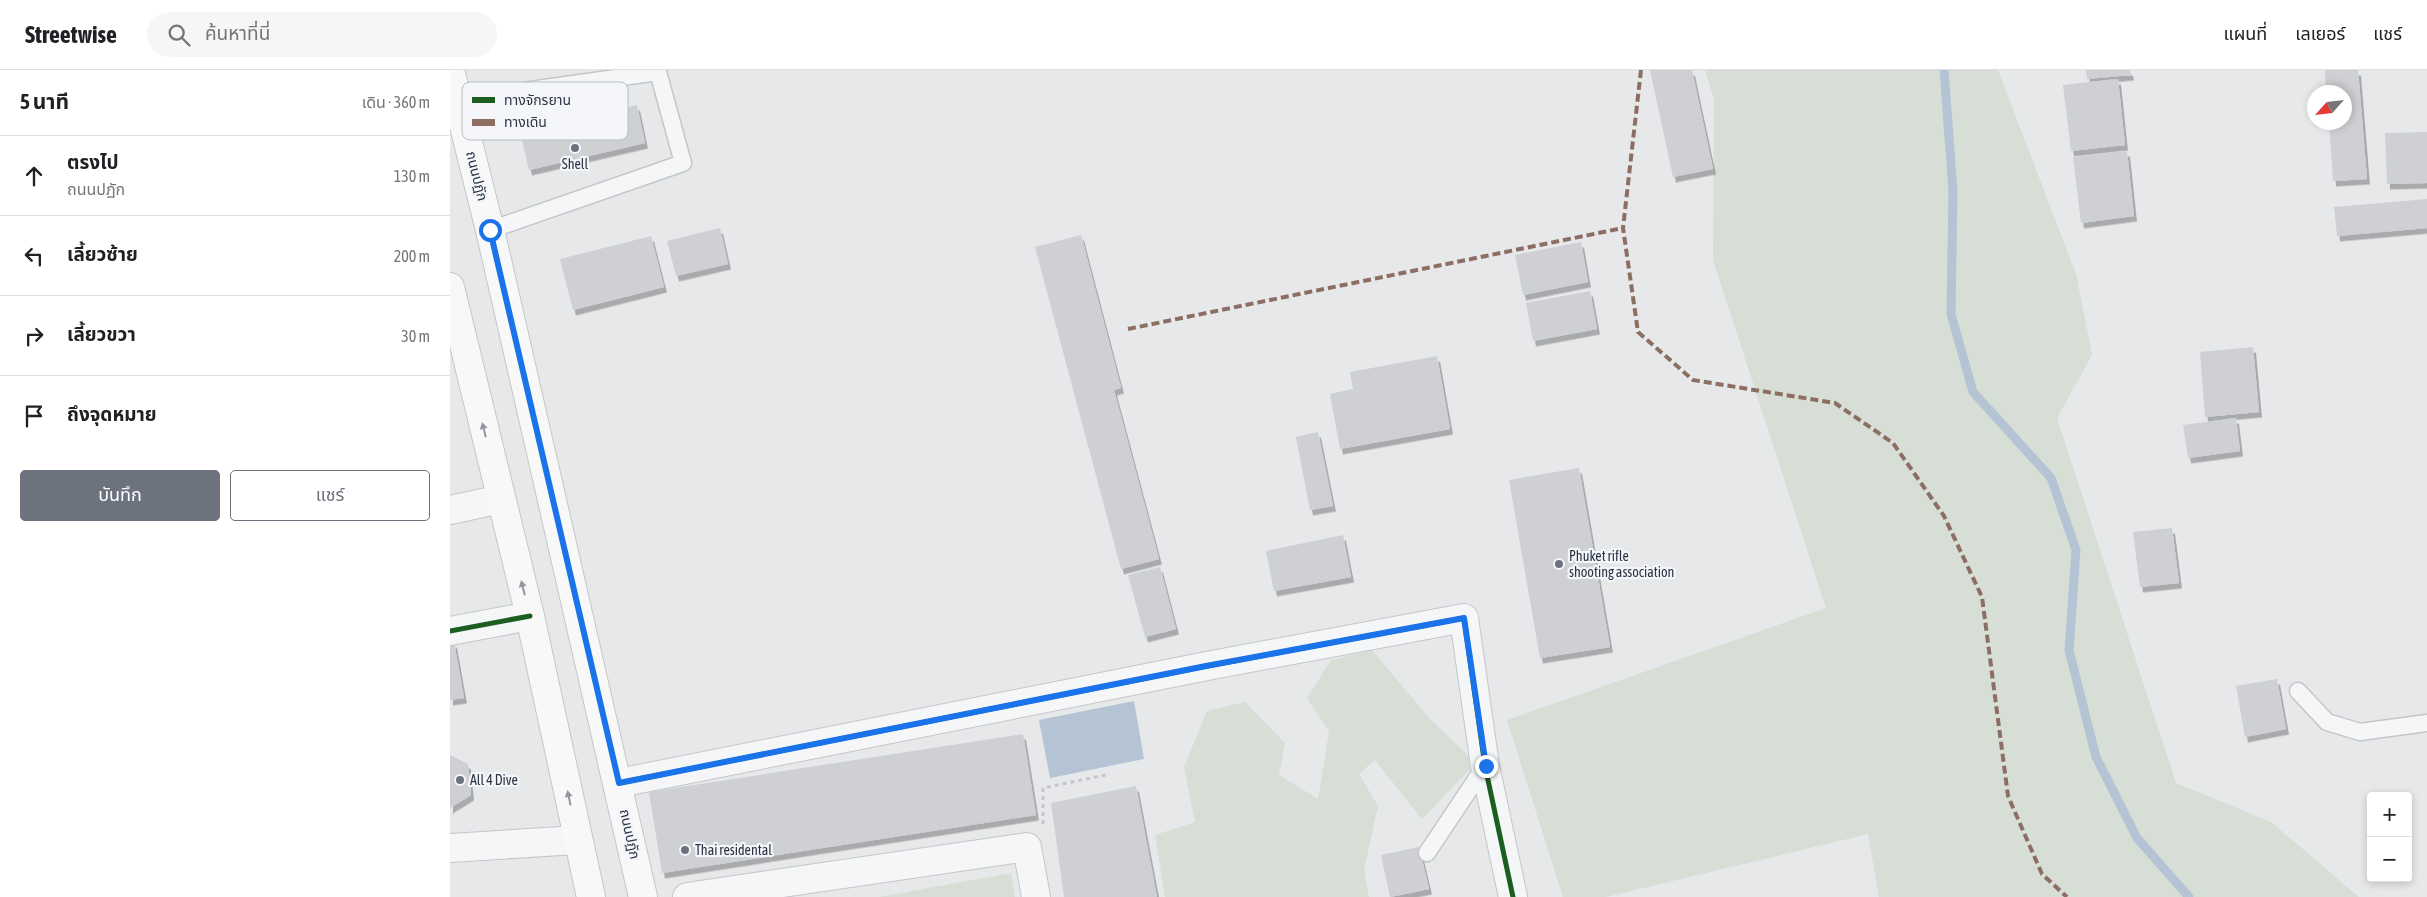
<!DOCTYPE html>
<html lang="th">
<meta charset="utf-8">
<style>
body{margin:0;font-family:"Asap Condensed","Noto Sans Thai",sans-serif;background:#f6f6f6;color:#202124}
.controls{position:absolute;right:15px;bottom:15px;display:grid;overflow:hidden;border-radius:5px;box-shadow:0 2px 8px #0003}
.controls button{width:45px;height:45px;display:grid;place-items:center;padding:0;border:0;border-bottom:1px solid #e0e0e0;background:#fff;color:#202124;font:25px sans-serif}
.compass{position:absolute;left:1857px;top:15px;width:45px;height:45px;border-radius:50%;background:#fff;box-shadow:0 2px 8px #0003;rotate:243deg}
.stop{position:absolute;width:15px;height:15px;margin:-11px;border:4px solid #1a73e8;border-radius:50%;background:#fff}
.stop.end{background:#1a73e8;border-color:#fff;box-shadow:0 1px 5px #0008}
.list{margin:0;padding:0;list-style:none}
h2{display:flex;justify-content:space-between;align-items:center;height:65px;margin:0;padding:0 20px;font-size:21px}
h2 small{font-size:16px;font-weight:400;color:#757577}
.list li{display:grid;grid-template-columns:32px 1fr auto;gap:15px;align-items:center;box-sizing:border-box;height:80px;padding:0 20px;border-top:1px solid #e0e0e0}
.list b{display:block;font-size:19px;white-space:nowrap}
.list p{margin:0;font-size:16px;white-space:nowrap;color:#757577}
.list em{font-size:16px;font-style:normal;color:#757577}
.actions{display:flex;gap:10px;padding:15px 20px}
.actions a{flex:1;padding:11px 0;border:1px solid #6c737f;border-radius:5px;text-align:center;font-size:18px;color:#6c737f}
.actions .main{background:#6c737f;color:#fff}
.icon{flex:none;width:28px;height:28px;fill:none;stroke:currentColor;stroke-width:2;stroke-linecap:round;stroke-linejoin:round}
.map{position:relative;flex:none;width:1977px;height:827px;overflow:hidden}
header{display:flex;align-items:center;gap:30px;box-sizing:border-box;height:70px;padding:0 25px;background:#fff;border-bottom:1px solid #e0e0e0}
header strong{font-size:24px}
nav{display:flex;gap:28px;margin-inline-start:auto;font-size:18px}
.search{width:350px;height:45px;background:#f6f6f6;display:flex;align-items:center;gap:12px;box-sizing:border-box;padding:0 18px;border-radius:28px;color:#757577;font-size:19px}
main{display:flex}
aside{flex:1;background:#fff}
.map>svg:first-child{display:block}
.green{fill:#d6ded6}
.water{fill:#b4c4d5}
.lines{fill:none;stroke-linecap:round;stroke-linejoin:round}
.stream{stroke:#b4c4d5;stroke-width:9}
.building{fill:#ced0d3;filter:url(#shadow)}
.service-casing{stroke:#c4c6c8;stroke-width:19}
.minor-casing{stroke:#c4c6c8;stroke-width:30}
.secondary-casing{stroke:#c4c6c8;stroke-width:30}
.path{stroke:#c5c6ca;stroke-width:3;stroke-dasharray:4 4;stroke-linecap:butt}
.service{stroke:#f5f6f7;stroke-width:16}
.minor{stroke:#f5f6f7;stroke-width:28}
.secondary{stroke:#f8f8f8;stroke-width:28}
.quiet{stroke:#8d6e63;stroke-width:4;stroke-dasharray:8 4;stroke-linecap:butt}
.cycleway-casing{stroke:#f4f6f9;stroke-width:8}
.cycleway{stroke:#1b5e20;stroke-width:5}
.oneway{fill:#92969e}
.route{stroke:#1a73e8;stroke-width:6}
.poi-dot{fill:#6c737f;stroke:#f4f6f9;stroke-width:2}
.labels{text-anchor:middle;stroke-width:4.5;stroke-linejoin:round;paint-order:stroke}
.poi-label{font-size:14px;fill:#2b3445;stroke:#f4f6f9;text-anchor:start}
.street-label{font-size:14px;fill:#2b3445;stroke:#f4f6f9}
.key{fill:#f4f6f9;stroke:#b8bcc3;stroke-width:1}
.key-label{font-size:14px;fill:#2b3445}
</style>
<header>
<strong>Streetwise</strong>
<div class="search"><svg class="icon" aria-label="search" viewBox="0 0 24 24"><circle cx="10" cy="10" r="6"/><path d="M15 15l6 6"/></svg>ค้นหาที่นี่</div>
<nav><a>แผนที่</a><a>เลเยอร์</a><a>แชร์</a></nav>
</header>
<main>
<aside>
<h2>5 นาที<small>เดิน · 360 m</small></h2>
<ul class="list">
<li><svg class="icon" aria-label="ahead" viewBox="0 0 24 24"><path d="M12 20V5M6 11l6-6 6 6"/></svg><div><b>ตรงไป</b><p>ถนนปฏัก</p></div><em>130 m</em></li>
<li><svg class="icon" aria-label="left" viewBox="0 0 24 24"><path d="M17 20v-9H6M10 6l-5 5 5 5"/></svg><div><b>เลี้ยวซ้าย</b></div><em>200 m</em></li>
<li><svg class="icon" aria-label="right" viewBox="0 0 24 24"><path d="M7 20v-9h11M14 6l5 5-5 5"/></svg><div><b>เลี้ยวขวา</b></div><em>30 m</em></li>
<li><svg class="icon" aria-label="arrive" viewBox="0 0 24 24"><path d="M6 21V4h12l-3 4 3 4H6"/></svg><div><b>ถึงจุดหมาย</b></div></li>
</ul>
<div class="actions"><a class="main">บันทึก</a><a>แชร์</a></div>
</aside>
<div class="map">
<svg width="1977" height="827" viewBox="0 0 1977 827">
<defs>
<filter id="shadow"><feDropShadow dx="3" dy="5.5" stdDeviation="0" flood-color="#0004"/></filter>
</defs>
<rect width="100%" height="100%" fill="#e6e8ea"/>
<!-- green -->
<path class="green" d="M1255 0H1548L1626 204 1642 285 1607 348 1726 713 1821 752 1909 827H1429L1418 764 1156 827H1113L1057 650 1376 538 1263 190 1264 30Z
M922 580 979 648 1026 693 972 749 925 690 909 704 928 736 914 800 919 827H715L705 765 745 752 734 697 757 641 795 632 835 673 829 705 868 729 879 662 857 628 881 590Z
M561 803 565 827H429Z"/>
<!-- water -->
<path class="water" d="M684 631 694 689 600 708 589 650Z"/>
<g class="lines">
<!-- stream -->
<path class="stream" d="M1494 0 1503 121 1501 244 1523 322 1601 408 1626 480 1619 580 1646 687 1687 768 1739 827"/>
</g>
<!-- building -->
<path class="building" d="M1200 0H1242L1263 99 1223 107Z
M1636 0H1680L1681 5 1637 9Z
M1875 0H1908L1917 109 1883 111 1879 52H1894V22H1876Z
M1668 9 1675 75 1621 81 1613 15Z
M187 35 195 73 79 100 70 62Z
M1977 62V113L1937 114 1935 63Z
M1677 81 1684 146 1631 153 1623 87Z
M1977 129V158L1887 166 1884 137Z
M270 158 278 194 226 206 217 171Z
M631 165 671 318 664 320 709 489 671 499 585 177Z
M201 166 214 217 123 240 110 189Z
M1131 172 1138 212 1073 225 1065 185Z
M1140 221 1147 259 1083 271 1076 233Z
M1803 277 1809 342 1755 347 1750 282Z
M987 286 1000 359 890 379 880 324 903 319 900 302Z
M1786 348 1790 381 1738 388 1733 355Z
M868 362 883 436 860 440 846 367Z
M1129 398 1160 577 1090 588 1059 410Z
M1722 458 1729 513 1690 517 1683 462Z
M893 465 901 507 824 521 816 481Z
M710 497 726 559 695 567 678 505Z
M4 572 14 628 0 630V573Z
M1827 609 1836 659 1795 667 1786 616Z
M573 664 586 745 212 803 199 722Z
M0 685 18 694 21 725 0 738Z
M686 716 707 827H614L601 733Z
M969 777 979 819 940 827 931 785Z"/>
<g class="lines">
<!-- service casing -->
<g class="service-casing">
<path id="service" d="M8 30 208 2 233 93 40 160
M1848 621 1877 652 1910 662 1977 653
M977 783 1035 696"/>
</g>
<!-- minor casing -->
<g class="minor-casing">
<path id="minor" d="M0 440 51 429
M0 561 80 546
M169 713 757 596 1014 548 1035 696 1063 827
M0 778 127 770
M237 827 577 777 586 827"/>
</g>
<!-- secondary casing -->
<g class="secondary-casing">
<path id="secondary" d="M0 0 40 160 193 827
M0 217 80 546 141 827"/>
</g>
<!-- path -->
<path class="path" d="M593 754V718L660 704"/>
<!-- service -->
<use href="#service" class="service"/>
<!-- minor -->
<use href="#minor" class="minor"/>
<!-- secondary -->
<use href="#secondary" class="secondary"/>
<!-- quiet -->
<path class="quiet" d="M1191 0 1173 158 1188 262 1243 310 1385 333 1443 373 1494 446 1532 527 1558 726 1592 804 1617 827
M678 259 1173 158"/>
<!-- cycleway casing -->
<g class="cycleway-casing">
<path id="cycleway" d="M0 561 80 546
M169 713 757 596 1014 548 1035 696 1063 827"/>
</g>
<!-- cycleway -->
<use href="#cycleway" class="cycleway"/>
</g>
<!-- one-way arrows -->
<defs><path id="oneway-solid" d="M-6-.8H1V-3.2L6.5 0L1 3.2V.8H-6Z" transform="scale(1.25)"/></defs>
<g class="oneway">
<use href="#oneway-solid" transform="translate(34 360) rotate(-104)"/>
<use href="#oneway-solid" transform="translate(73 518) rotate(-104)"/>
<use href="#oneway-solid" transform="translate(119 728) rotate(-102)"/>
</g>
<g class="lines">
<!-- route -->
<path class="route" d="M40 160 169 713 756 596 1014 548 1036 696"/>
</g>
<!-- markers -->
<g class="poi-dot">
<circle cx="125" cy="78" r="5"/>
<circle cx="1109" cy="494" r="5"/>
<circle cx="10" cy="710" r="5"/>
<circle cx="235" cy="780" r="5"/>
</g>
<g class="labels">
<!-- poi labels -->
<g class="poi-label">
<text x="125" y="99" text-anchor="middle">Shell</text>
<text x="1119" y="491">Phuket rifle<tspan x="1119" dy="16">shooting association</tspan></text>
<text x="20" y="715">All 4 Dive</text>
<text x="245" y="785">Thai residental</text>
</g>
<!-- street labels -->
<g class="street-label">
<text transform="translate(27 106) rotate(76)" y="5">ถนนปฏัก</text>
<text transform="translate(180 764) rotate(78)" y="5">ถนนปฏัก</text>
</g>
</g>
<!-- legend -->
<rect x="12" y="12" width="166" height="58" rx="8" class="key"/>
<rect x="22" y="27" width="23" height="6" fill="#1b5e20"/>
<rect x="22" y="49" width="23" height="7" fill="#8d6e63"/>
<g class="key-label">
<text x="54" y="35">ทางจักรยาน</text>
<text x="54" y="57">ทางเดิน</text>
</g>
</svg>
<div class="controls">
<button>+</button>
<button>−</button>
</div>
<svg class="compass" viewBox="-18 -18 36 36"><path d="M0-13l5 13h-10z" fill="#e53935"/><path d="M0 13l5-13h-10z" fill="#757577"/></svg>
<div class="stop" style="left:40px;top:160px"></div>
<div class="stop end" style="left:1036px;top:696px"></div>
</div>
</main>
